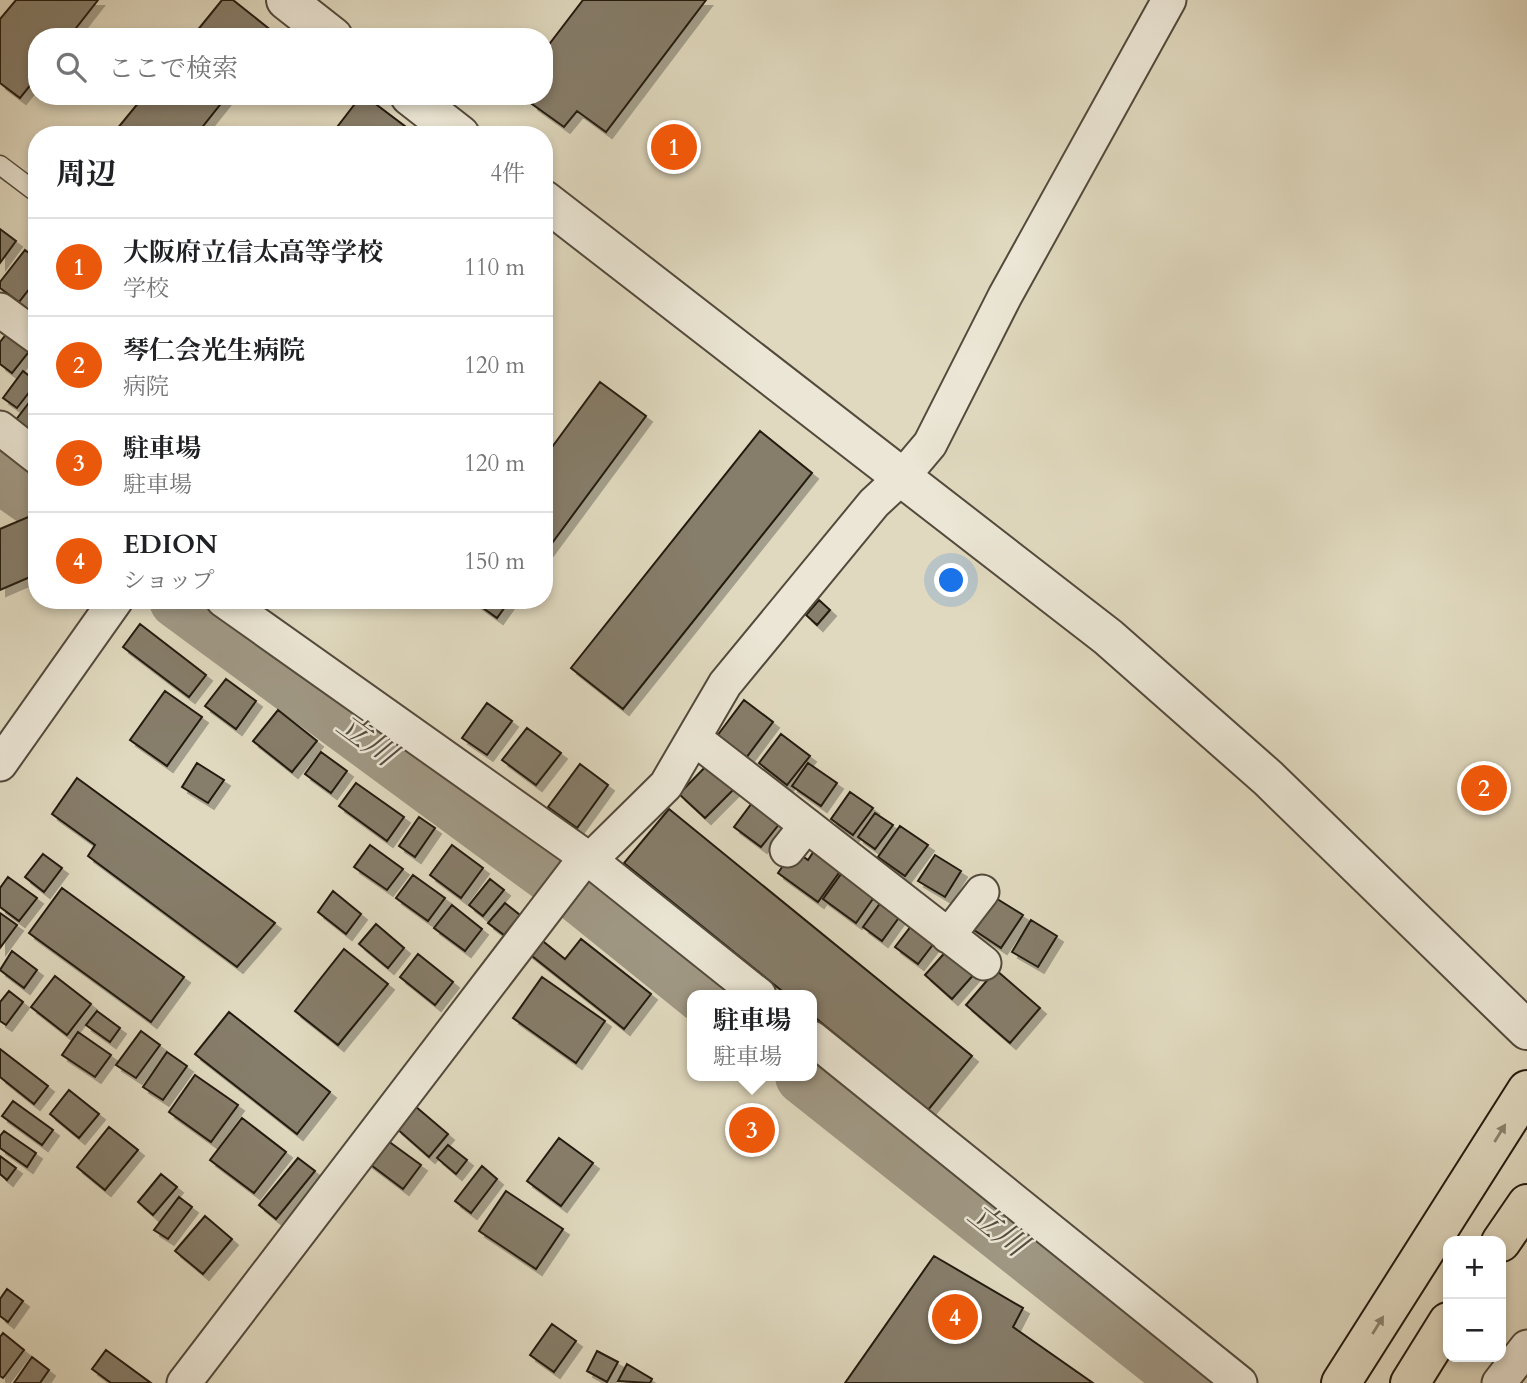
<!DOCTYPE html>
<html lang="ja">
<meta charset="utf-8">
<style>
body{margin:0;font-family:Cardo,"Noto Serif JP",serif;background:#f2f2f2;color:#202124}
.controls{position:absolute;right:21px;bottom:21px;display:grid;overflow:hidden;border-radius:14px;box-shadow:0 4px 10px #0003}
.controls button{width:63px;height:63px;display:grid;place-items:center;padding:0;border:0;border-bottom:2px solid #e0e0e0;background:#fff;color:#202124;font:35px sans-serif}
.you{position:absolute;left:952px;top:581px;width:24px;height:24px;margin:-18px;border:5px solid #fff;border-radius:50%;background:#1a73e8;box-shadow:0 0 0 10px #1a73e833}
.badge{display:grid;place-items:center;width:46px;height:46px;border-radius:50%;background:#ea580c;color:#fff;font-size:23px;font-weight:700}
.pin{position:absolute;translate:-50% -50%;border:4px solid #fff;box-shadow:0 2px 7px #0006}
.popup{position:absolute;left:687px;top:990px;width:130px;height:91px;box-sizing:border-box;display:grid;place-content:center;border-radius:14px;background:#fff;filter:drop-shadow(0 2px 5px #0005);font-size:23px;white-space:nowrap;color:#757577}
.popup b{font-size:26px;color:#202124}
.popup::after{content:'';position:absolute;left:50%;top:100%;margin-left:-14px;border:14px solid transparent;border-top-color:#fff}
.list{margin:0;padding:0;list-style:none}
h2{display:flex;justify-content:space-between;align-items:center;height:91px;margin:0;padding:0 28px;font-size:30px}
h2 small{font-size:23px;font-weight:400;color:#757577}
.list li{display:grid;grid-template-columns:46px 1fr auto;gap:21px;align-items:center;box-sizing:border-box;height:98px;padding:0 28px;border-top:2px solid #e0e0e0}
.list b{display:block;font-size:26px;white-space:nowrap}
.list p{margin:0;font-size:23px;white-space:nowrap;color:#757577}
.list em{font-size:23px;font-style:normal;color:#757577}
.icon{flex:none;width:38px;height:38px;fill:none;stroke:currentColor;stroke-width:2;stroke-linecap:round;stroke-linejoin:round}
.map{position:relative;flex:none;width:1527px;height:1383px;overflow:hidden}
.search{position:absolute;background:#fff;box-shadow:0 4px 10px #0003;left:28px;top:28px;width:525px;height:77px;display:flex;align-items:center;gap:18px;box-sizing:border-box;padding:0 24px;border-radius:28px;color:#757577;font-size:26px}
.panel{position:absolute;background:#fff;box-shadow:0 4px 10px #0003;left:28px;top:126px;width:525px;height:483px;border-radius:28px}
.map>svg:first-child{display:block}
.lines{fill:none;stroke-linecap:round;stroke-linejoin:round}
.river{stroke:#a09884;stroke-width:58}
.building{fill:#867d6b;stroke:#241a10;stroke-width:2;filter:url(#shadow)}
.service-casing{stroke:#534a3c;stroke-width:21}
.minor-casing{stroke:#534a3c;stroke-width:37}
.tertiary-casing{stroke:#534a3c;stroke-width:42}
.trunk-casing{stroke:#241a10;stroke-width:42}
.service{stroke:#ebe6d5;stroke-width:18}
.minor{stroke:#ebe6d5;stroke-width:33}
.tertiary{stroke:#ebe6d5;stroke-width:38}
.trunk{stroke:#e0d9bf;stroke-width:38}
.oneway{fill:#8b8370}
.labels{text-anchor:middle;stroke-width:5;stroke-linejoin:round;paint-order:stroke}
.water-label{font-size:32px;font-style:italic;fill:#564c3e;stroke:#ebe6d5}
</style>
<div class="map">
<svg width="1527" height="1383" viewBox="0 0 1527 1383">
<defs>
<filter id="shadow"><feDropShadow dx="6" dy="6" stdDeviation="0" flood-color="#0004"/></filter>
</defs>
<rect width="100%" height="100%" fill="#e0d9bf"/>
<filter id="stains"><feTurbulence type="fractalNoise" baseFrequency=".00286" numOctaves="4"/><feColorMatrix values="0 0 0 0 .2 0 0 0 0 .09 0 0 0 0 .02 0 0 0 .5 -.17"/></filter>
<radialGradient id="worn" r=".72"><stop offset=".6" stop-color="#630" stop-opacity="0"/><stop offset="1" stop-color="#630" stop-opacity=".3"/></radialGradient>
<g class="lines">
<!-- river -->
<path class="river" d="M0 474 37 500
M178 600 556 878
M575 891 704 995
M804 1076 1191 1383"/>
</g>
<!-- building -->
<path class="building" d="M16 0H98L69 37H37V77L20 98 0 83V19Z
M222 0H233L277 35 192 37Z
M583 0H706L606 132 577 111 564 127 532 104 538 96H544V88L547 84 544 82V51Z
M144 96H227L196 135H112Z
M361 96H365L410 130 406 135H331Z
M0 229 16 241 0 263Z
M25 250 37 259V279L19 302 0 288V282Z
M8 332 31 349 12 373 0 364V342Z
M23 371 37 382 17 408 3 398Z
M600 382 646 416 544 554V458Z
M31 400 37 404V437L15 421Z
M760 431 812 473 623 709 571 668Z
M33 515 37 524V574L0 590V529Z
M472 600H510L497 618Z
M819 600 830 610 817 625 806 615Z
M140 624 206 675 189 697 123 647Z
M226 679 256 701 236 729 205 706Z
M165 691 202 717 167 766 130 740Z
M744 700 773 722 746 758 717 736Z
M487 703 512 721 487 755 462 738Z
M278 710 317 741 292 772 253 741Z
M527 728 561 753 536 785 502 760Z
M781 734 810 756 787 785 759 763Z
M321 752 347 771 331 793 305 774Z
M710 762 736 787 705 818 679 794Z
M197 763 224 780 208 803 182 787Z
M808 763 837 783 821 806 792 786Z
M580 764 608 785 577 828 548 807Z
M77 778 275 923 237 967 88 856 95 845 52 814Z
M356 783 404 817 387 841 339 806Z
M850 792 873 808 853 835 831 819Z
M752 803 780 823 761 847 734 827Z
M669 809 972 1056 928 1110 812 1015V995H787L624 863Z
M875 813 893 825 875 849 858 837Z
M419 817 435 828 415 857 399 846Z
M900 826 928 845 905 876 878 857Z
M370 845 403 869 387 890 354 867Z
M452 845 483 868 461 898 430 875Z
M814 851 841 870 818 902 778 873 789 857 801 855 808 860Z
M43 854 62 868 44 892 25 877Z
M935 855 961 871 945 897 918 881Z
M844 870 877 893 856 923 823 899Z
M413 875 445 898 428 921 396 898Z
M8 877 37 898 19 921 0 907V888Z
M490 879 504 890 483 916 469 905Z
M62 888 184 977 151 1022 29 933Z
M333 891 361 914 346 934 318 912Z
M986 892 1023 915 1001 948 965 924Z
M884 898 903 912 882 941 863 927Z
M505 903 520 915 504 935 488 923Z
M452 905 482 929 465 951 434 928Z
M0 913 17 925 0 948Z
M1031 920 1057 936 1038 967 1012 952Z
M915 921 938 938 918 964 895 947Z
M376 924 404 948 388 968 359 944Z
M539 938 565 959 581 939 651 994 624 1029 527 952Z
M949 948 976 972 952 999 925 975Z
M344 949 388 984 338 1045 295 1011Z
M12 951 37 970 24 988 0 970Z
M418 954 453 982 435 1005 400 977Z
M996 970 1040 1008 1010 1043 966 1005Z
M55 976 91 1004 67 1035 31 1007Z
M542 977 605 1021 576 1063 513 1018Z
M9 991 23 1002 6 1025 0 1021V1002Z
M97 1011 120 1028 110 1042 86 1025Z
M229 1012 330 1092 297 1134 195 1054Z
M141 1031 160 1045 136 1078 116 1065Z
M78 1032 111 1055 95 1077 62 1055Z
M0 1049 48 1086 34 1104 0 1077Z
M167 1052 187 1066 163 1100 143 1087Z
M195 1075 238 1105 211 1142 169 1112Z
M69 1090 99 1114 79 1138 50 1114Z
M13 1101 53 1130 42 1145 2 1116Z
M415 1106 448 1134 429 1157 396 1128Z
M242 1118 286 1152 254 1193 210 1160Z
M109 1127 138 1150 105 1190 77 1167Z
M4 1131 36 1153 27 1167 0 1148V1136Z
M384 1138 421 1165 403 1189 367 1162Z
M559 1138 593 1163 561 1206 527 1181Z
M448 1145 467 1160 456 1174 437 1158Z
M0 1156 16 1168 7 1180 0 1174Z
M298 1158 315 1171 276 1219 259 1205Z
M482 1166 497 1179 471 1213 455 1201Z
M161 1174 177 1187 153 1215 138 1202Z
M506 1191 563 1229 536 1269 479 1231Z
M179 1197 192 1207 168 1239 154 1230Z
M205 1216 232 1239 203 1274 175 1251Z
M934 1256 1023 1308 1013 1327 1093 1383H845Z
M7 1289 23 1301 8 1322 0 1316V1299Z
M552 1324 576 1341 554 1372 530 1355Z
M3 1333 24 1350 3 1378 0 1376V1337Z
M106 1350 151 1383H111L92 1369Z
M597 1351 618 1362 607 1382 587 1371Z
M32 1357 49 1370 40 1383H14Z
M627 1364 652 1379 650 1383 618 1381Z"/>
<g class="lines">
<!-- service casing -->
<g class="service-casing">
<path id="service" d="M0 165 37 193"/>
</g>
<!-- minor casing -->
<g class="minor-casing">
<path id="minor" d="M0 310 37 337
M0 428 37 457
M223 600 590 860 759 995
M694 738 984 963
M0 764 116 600
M787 850 806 826
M948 936 982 892
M812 1038 1240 1383
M184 1383 579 866 590 860 666 785 725 684 874 503 903 476 930 444 1005 296 1169 0
M1499 1383 1527 1347"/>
</g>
<!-- tertiary casing -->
<g class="tertiary-casing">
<path id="tertiary" d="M286 0 333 37
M410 96 460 135
M544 200 1108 637 1268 778 1527 1030"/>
</g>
<!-- trunk casing -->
<g class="trunk-casing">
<path id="trunk" d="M1501 1242 1527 1204
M1341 1383 1527 1090
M1410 1383 1448 1322"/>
</g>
<!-- service -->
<use href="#service" class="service"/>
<!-- minor -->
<use href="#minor" class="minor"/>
<!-- tertiary -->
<use href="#tertiary" class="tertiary"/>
<!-- trunk -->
<use href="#trunk" class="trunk"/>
</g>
<!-- one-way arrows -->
<defs><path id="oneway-solid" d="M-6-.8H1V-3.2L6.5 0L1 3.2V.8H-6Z" transform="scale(1.75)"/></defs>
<g class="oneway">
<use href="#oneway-solid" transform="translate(1500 1133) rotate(-58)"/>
<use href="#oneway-solid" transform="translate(1378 1325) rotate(-58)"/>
</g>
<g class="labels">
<!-- water labels -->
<g class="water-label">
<text transform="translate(367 739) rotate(36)" y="11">立川</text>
<text transform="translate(998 1229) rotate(38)" y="11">立川</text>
</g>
</g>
<rect width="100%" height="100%" filter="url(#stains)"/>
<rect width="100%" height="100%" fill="url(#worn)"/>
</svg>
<div class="controls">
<button>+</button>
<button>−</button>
</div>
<div class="you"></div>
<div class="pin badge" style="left:674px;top:147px">1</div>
<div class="pin badge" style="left:1484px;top:788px">2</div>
<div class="pin badge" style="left:752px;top:1130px">3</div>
<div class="popup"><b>駐車場</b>駐車場</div>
<div class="pin badge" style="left:955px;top:1317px">4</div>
<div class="search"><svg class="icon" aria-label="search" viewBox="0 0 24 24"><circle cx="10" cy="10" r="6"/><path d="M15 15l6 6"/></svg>ここで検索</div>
<section class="panel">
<h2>周辺<small>4件</small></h2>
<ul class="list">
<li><span class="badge">1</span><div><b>大阪府立信太高等学校</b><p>学校</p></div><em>110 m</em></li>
<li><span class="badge">2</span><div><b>琴仁会光生病院</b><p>病院</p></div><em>120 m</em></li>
<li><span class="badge">3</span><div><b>駐車場</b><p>駐車場</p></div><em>120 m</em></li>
<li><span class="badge">4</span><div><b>EDION</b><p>ショップ</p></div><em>150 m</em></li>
</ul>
</section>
</div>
